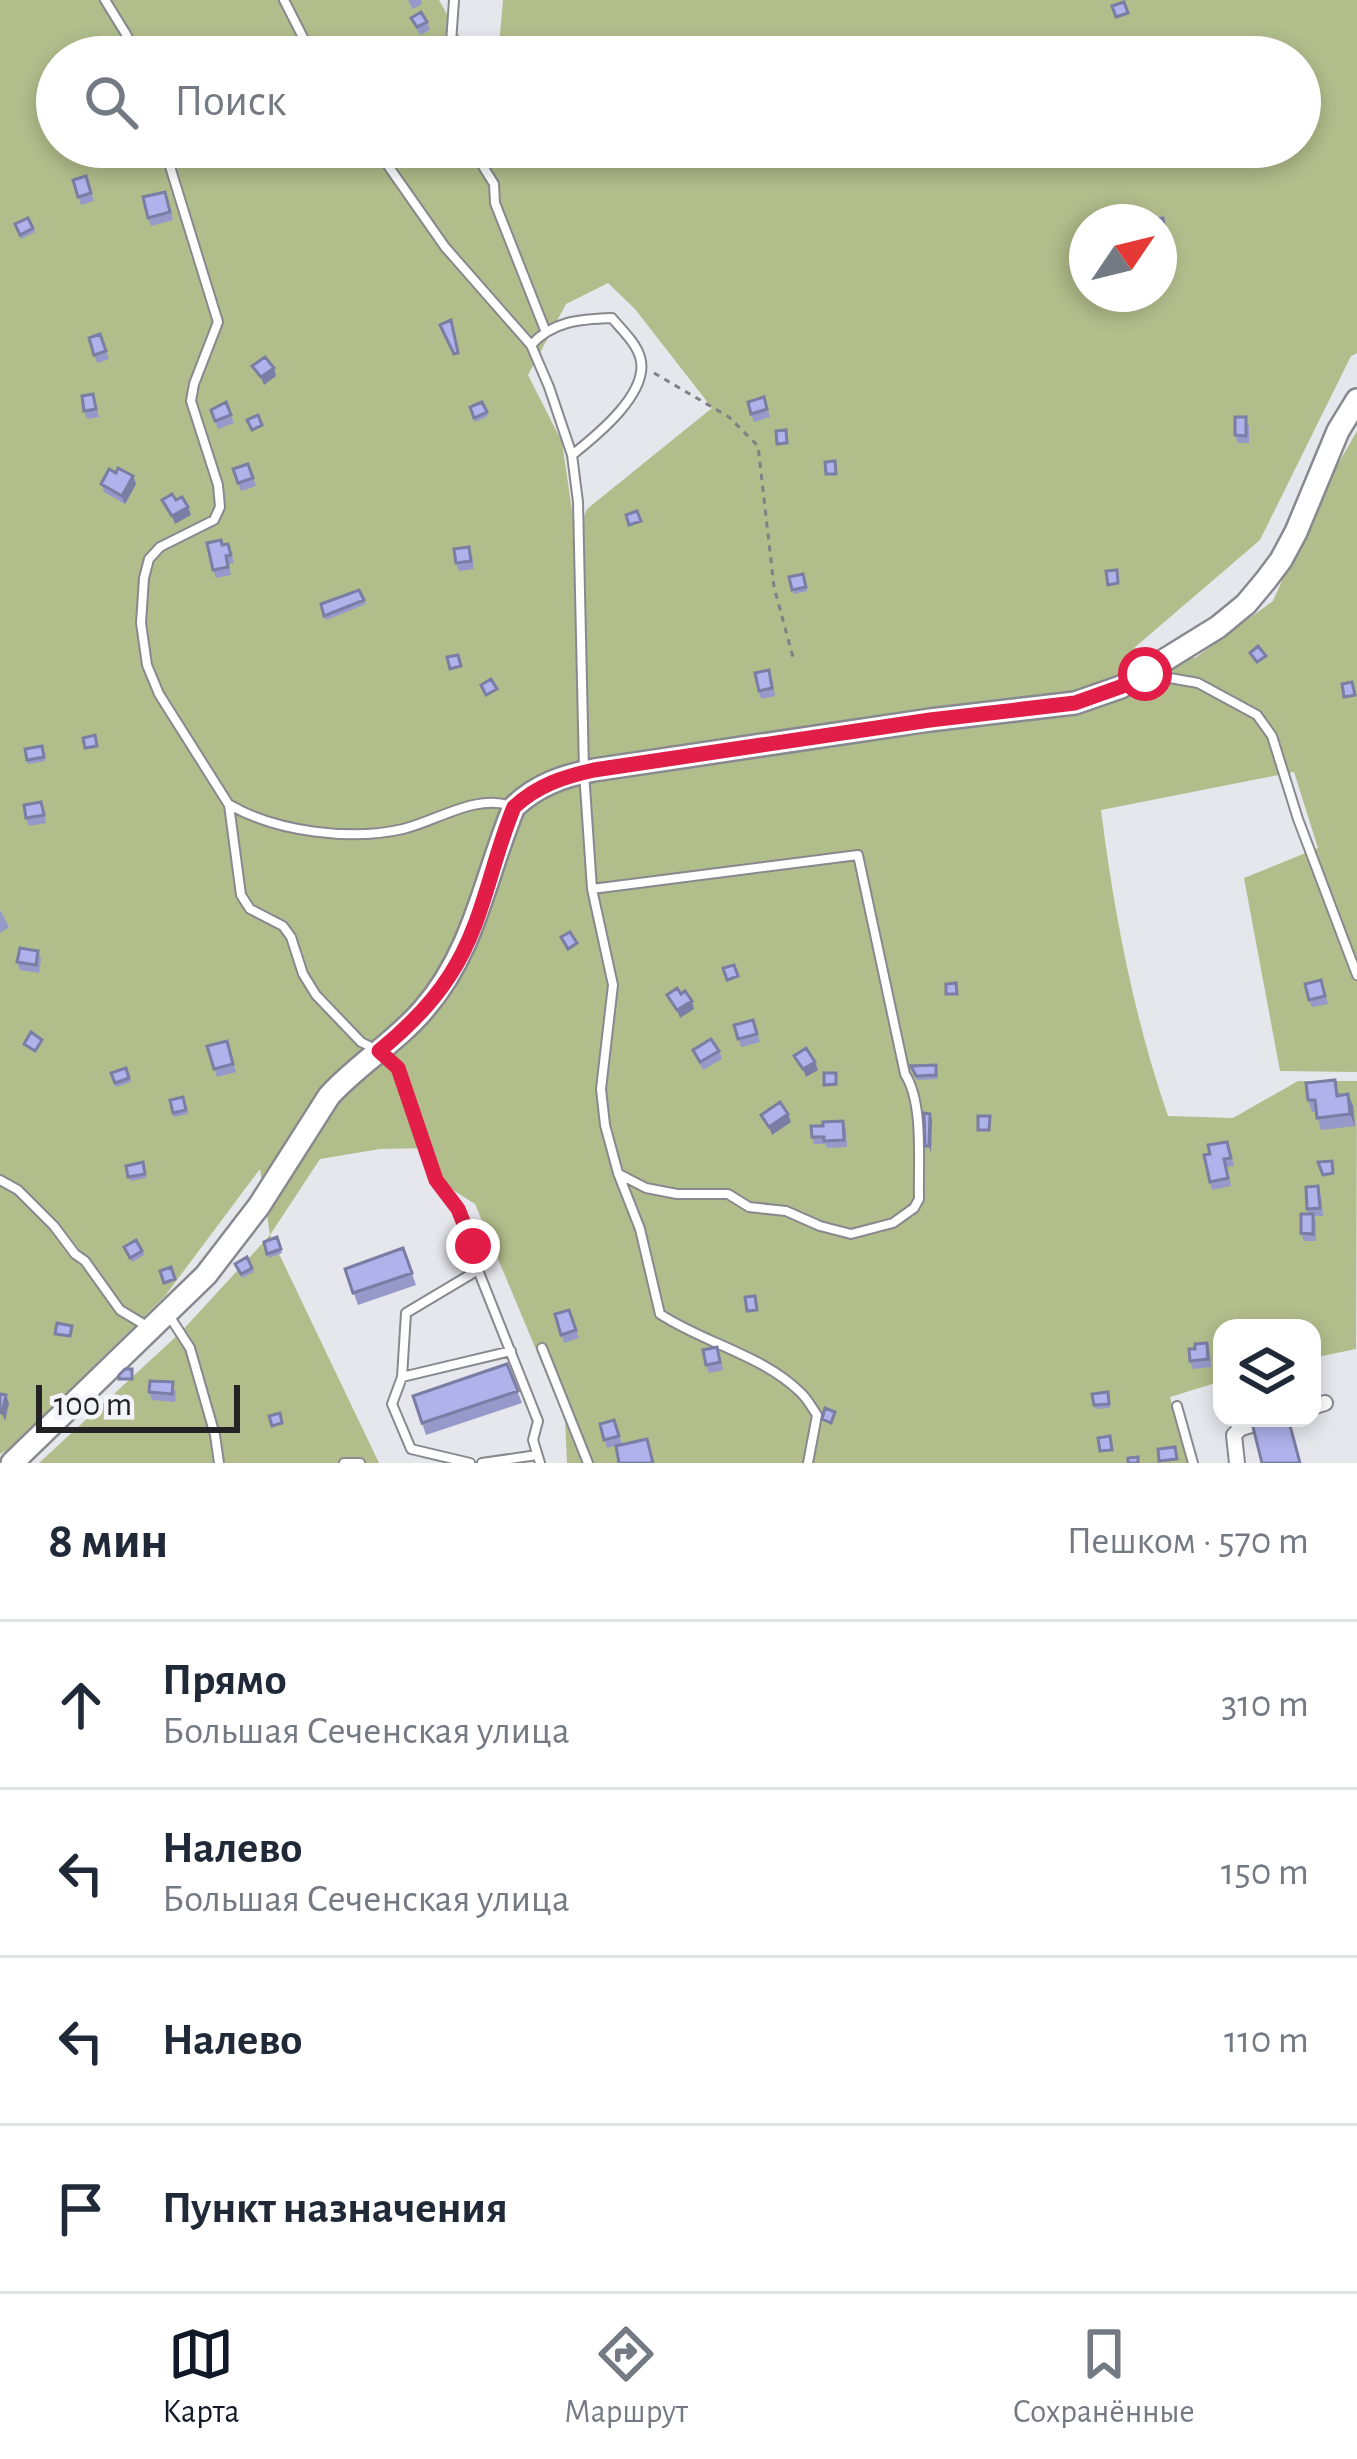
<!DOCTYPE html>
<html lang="ru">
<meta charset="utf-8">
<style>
body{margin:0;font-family:"Alegreya Sans",sans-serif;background:#f6f6f7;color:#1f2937}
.controls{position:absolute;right:36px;bottom:36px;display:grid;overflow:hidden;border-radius:24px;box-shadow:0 6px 18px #0003}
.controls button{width:108px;height:108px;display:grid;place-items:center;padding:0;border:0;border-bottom:3px solid #e0e1e3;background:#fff;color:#1f2937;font:60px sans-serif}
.compass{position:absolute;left:1069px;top:204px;width:108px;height:108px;border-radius:50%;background:#fff;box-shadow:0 6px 18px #0003;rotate:55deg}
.scale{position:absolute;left:36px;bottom:30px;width:204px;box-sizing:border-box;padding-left:12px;border:6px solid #232325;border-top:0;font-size:33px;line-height:42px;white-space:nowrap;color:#232325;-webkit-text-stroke:9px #f3f3fa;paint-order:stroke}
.stop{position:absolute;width:36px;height:36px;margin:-27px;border:9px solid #e11d48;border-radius:50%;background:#fff}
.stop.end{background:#e11d48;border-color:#fff;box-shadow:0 3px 12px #0008}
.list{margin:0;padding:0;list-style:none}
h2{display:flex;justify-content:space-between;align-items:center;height:156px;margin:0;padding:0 48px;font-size:51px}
h2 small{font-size:39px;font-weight:400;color:#747a83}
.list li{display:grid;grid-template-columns:78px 1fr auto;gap:36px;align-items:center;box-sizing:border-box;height:168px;padding:0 48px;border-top:3px solid #e0e1e3}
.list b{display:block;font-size:45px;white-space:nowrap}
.list p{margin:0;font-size:39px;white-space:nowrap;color:#747a83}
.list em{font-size:39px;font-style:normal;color:#747a83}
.icon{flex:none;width:66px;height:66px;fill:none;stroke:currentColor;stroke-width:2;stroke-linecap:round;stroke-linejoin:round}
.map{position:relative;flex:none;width:1357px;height:1463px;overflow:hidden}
.search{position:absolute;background:#fff;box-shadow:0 6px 18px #0003;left:36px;right:36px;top:36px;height:132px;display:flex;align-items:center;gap:30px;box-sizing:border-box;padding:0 42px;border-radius:66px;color:#747a83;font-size:45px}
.sheet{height:828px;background:#fff}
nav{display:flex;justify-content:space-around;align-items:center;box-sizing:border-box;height:168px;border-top:3px solid #e0e1e3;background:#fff;font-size:33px;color:#747a83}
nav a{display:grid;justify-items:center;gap:6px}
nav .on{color:#111827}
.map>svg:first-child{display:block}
.green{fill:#b1bd8b;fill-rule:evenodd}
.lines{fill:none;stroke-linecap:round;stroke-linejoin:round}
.lane-casing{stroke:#88898f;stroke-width:12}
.street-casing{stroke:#88898f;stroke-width:18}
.secondary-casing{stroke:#88898f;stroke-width:26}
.path{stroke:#808085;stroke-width:3;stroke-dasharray:6 6;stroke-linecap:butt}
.lane{stroke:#fff;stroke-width:8}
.street{stroke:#fff;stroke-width:14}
.secondary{stroke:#fff;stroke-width:21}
.wall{fill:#9699ca}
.shaded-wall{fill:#7a7da4}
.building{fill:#afb2eb;stroke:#7a7da4;stroke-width:3}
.route{stroke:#e11d48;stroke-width:15}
</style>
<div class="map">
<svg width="1357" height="1463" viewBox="0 0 1357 1463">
<rect width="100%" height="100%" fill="#e6e6ed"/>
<!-- green -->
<path class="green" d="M0 0H439L471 57H57V147H1300V57H498L503 0H1357V353L1351 356 1260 540 1134 648 1195 658 1273 601 1318 499 1357 431V1072L1280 1071 1244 878 1318 848 1294 772 1101 810C1114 913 1134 1018 1168 1116L1233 1118 1298 1081H1357L1356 1349 1312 1358V1328H1222V1381L1170 1397 1188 1463H567L565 1419 475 1204 445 1185 426 1148 380 1149 320 1159 270 1235 379 1463H39L180 1333 270 1235 260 1169 165 1296 9 1449 0 1454ZM1087 222H1159V294H1087ZM608 283 635 309 712 408 587 509 576 538 562 442 528 375 566 304Z"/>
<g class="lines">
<!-- lane casing -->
<g class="lane-casing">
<path id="lane" d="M105 0 126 34 137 57
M284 0 313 57
M450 57 454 0
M164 147 218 322 194 384 191 401 218 485 220 507 214 520 160 547 149 559 144 578 141 623 147 665 159 694 229 805 241 895 250 909 283 926 291 937 303 974 316 995 361 1042 379 1051 398 1068 436 1180 458 1209 473 1246 478 1270 538 1421 533 1440 540 1463
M375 147 445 247 531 345 549 387 572 455 578 502 584 772 592 889 613 985 601 1089 605 1125 618 1173 640 1229 660 1314C704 1343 762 1355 800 1392 807 1398 812 1408 817 1415L808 1463
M471 147 494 184 495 203 545 330
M531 345C553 321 580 319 612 318 622 330 636 343 640 357 651 392 596 436 572 455
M1153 675 1198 683 1257 715 1272 736 1298 819 1357 975
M230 805C277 832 351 841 403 829 436 821 478 793 511 806
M592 889 858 855 905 1074C924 1104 918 1162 919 1199L914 1208 893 1223 851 1234 820 1226 786 1211 749 1207 728 1194H677L646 1188 619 1174
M0 1180 18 1190 54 1226 75 1254 85 1261 120 1310 145 1325
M168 1314 190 1348 215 1435 219 1463
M542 1348 588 1463
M402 1377 406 1313 478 1270
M1177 1406 1193 1463
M344 1463H360
M470 1463 411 1449 392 1404 402 1377 511 1351
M482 1463 537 1455"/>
</g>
<!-- street casing -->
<g class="street-casing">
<path id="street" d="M1312 1407 1325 1403
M1237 1463 1234 1435 1241 1428 1275 1418"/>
</g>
<!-- secondary casing -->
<g class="secondary-casing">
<path id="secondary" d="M12 1463 206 1275 259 1206 329 1096C358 1064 396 1042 424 1009 475 950 485 876 514 807 537 785 563 776 594 770L930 720 1075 703 1121 687 1218 627 1246 604 1266 580 1281 560 1296 532 1338 431 1357 400"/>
</g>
<!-- path -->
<path class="path" d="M654 373 729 417 758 446 774 587 794 661"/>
<!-- lane -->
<use href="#lane" class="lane"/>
<!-- street -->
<use href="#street" class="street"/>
<!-- secondary -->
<use href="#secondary" class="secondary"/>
</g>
<!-- wall -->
<path class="wall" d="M408 0H421L422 4 413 9Z
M411 18 427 22 430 30 420 35Z
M169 38 175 57H159L155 42Z
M86 176 94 201 81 205 73 180Z
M168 200 173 220 151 226 148 218Z
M28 218 35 232 21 239 15 224Z
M100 334 109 359 97 363 89 338Z
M93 394 99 417 87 419 84 411Z
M764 397 770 417 754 422 751 414Z
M226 402 234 423 218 429 211 410Z
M482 402 488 416 475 422 470 407Z
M1249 425V443H1238L1235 435Z
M248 464 256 486 241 491 233 469Z
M116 473 133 476 136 484 125 504 104 492 101 484Z
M231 552 234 563 229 564 231 575 216 578 213 570Z
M472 555 474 569 459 571 456 563Z
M803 574 807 591 794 594 789 577Z
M359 590 366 604 326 620 324 616Z
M772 678 775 696 761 699 759 691Z
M44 750 45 761 28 764 27 760Z
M44 810 46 823 29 826 26 818Z
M0 910 9 927 0 933Z
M38 951 41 959 39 973 20 970 17 962Z
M1321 980 1328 1004 1312 1007 1309 1000Z
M753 1020 760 1042 741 1047 734 1025Z
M227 1041 236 1072 217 1077 207 1046Z
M693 1050 719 1051 722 1059 703 1070Z
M911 1066 937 1069 938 1079 917 1080Z
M126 1068 131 1082 116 1087 111 1073Z
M1340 1092V1095L1348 1094 1353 1106 1355 1126 1321 1130 1316 1112H1312L1308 1100Z
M183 1097 188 1114 174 1117 173 1113Z
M843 1121 846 1129 847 1147 827 1148 825 1144H814L812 1137 823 1126Z
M1230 1150 1234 1166 1227 1167 1231 1186 1212 1190 1210 1182Z
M126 1166H144L146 1178 130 1181Z
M1321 1194 1323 1216H1314L1316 1222V1241H1304L1301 1233 1309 1214 1307 1209Z
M277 1237 282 1253 269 1258 264 1242Z
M136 1240 144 1255 132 1262 124 1247Z
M403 1248 416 1285 358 1305 345 1269Z
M247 1257 254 1272 242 1278 236 1268Z
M569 1310 579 1338 564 1343 555 1314Z
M1210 1351 1211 1367 1193 1369 1190 1361Z
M720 1355 723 1370 709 1373 706 1365Z
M507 1364 522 1403 426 1435 413 1396Z
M176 1390 175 1402 152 1400 149 1392Z
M1108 1392 1110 1408 1095 1409 1094 1405Z
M614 1420 622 1444 607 1448 600 1424Z"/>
<!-- shaded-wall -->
<path class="shaded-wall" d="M274 368 276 376 264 385 261 377Z
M133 476 136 484 125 504 122 496Z
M188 507 191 515 175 524 172 516Z
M692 1001 694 1009 680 1018 677 1010Z
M815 1062 818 1070 806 1077 803 1069Z
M1348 1094 1353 1106 1355 1126 1350 1114Z
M788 1114 791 1122 772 1135 769 1127Z
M930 1114 932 1120 931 1153 929 1146Z
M6 1395 9 1403 5 1421 2 1413Z"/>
<!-- building -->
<path class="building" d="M1124 2 1128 13 1116 17 1112 6Z
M421 12 427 22 417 27 411 18Z
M169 38 172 51 158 54 155 42Z
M86 176 91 193 78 197 73 180Z
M165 192 170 212 148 218 143 197Z
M28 218 33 228 20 235 15 224Z
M1163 218 1165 231 1159 232V222H1152V219Z
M451 320 458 353 454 354 440 325Z
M100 334 106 351 94 355 89 338Z
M265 357 274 368 261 377 252 366Z
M93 394 96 409 84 411 82 396Z
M764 397 767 409 751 414 748 402Z
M226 402 231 415 215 421 211 410Z
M482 402 487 412 474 418 470 407Z
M258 415 262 425 252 430 247 420Z
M1235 417H1246V436L1235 435Z
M786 430 787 443 777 444 776 431Z
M835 461 836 474H826L825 462Z
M248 464 253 478 238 483 233 469Z
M118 468 133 476 122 496 101 484 109 469 116 473Z
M172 494 176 500 182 497 188 507 172 516 162 500Z
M637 511 641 521 629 525 626 515Z
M221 540 222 545 228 544 231 555 226 556 228 567 213 570 207 543Z
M469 547 471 561 456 563 454 549Z
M1117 570 1118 583 1108 585 1106 571Z
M803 574 806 587 792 590 789 577Z
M359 590 364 600 324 616 321 604Z
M1258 646 1266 656 1257 662 1250 653Z
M458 655 461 666 450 669 447 657Z
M769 670 772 688 759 691 755 673Z
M491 679 497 689 486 695 481 685Z
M1352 682 1355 695 1344 697 1342 684Z
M95 735 97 746 85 748 83 738Z
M42 746 44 757 27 760 25 749Z
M41 802 44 815 26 818 24 805Z
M570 932 577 943 568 949 561 937Z
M20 948 38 951 36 965 17 962Z
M734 965 738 976 727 980 723 968Z
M1321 980 1325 996 1309 1000 1305 984Z
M956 983 957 994H946V984Z
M677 988 681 994 685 991 692 1001 677 1010 667 995Z
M753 1020 757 1034 738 1039 734 1025Z
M31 1032 42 1040 35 1051 24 1044Z
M711 1039 719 1051 700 1062 693 1050Z
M227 1041 233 1064 214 1069 207 1046Z
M806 1048 815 1062 803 1069 794 1056Z
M936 1065V1075L916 1076 911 1066Z
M126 1068 129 1078 115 1083 111 1073Z
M824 1073H836V1084L824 1085Z
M1335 1080 1337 1096 1348 1094 1350 1114 1317 1118 1315 1100H1308L1306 1083Z
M183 1097 186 1110 173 1113 170 1100Z
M780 1102 788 1114 769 1127 761 1115Z
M924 1113 930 1114 929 1146H925Z
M978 1116H990L989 1130H978Z
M843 1121 844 1140 824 1141V1137H812L811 1126H823V1122Z
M1227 1142 1231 1158 1224 1159 1228 1178 1210 1182 1204 1155 1210 1154 1208 1145Z
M1332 1161 1333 1173 1323 1175 1318 1162Z
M143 1162 145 1174 128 1177 126 1166Z
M1318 1186 1320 1208 1307 1209 1306 1187Z
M1301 1214H1313V1234L1301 1233Z
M277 1237 281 1249 267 1254 264 1242Z
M136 1240 142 1251 130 1258 124 1247Z
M403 1248 412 1273 353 1293 345 1269Z
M247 1257 252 1268 241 1274 235 1264Z
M171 1267 175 1279 164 1283 160 1271Z
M755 1296 757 1310 747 1311 745 1297Z
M569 1310 576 1330 561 1335 555 1314Z
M57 1323 72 1326 70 1336 55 1334Z
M1207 1343 1208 1359 1190 1361 1189 1349H1195V1344Z
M717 1347 720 1362 706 1365 703 1350Z
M507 1364 518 1391 422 1423 413 1396Z
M125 1369H132V1379H119V1375Z
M150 1381 173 1382 172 1394 149 1392Z
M1108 1392 1109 1404 1094 1405 1092 1394Z
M0 1394 6 1395 2 1413 0 1412Z
M825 1408 835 1412 831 1423 822 1419Z
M280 1413 282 1423 272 1426 269 1416Z
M1272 1418H1288L1300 1463H1262L1252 1423Z
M614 1420 619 1436 604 1440 600 1424Z
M1110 1436 1112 1450 1100 1451 1098 1438Z
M647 1439 653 1463H619L616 1446Z
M1175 1447 1177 1459 1159 1461 1158 1449Z
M1138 1457V1463H1128V1458Z"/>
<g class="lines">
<!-- route -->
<path class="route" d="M473 1246 458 1209 436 1180 398 1068 379 1051C406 1029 431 1005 450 975 483 925 491 862 514 807 538 785 563 777 594 770L930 720 1075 703 1120 687 1145 674"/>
</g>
</svg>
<div class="controls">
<button><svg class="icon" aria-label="layers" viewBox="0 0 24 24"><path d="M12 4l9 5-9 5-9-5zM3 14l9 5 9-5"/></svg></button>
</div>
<svg class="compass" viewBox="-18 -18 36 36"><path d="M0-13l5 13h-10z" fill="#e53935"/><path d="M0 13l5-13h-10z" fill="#747a83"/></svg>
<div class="scale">100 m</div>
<div class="stop" style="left:1145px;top:674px"></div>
<div class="stop end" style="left:473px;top:1246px"></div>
<div class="search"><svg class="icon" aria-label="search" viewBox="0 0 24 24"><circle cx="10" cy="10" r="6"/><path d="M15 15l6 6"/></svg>Поиск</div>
</div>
<section class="sheet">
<h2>8 мин<small>Пешком · 570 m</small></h2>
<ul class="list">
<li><svg class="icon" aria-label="ahead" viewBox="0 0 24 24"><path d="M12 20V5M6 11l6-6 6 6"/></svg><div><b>Прямо</b><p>Большая Сеченская улица</p></div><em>310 m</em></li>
<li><svg class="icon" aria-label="left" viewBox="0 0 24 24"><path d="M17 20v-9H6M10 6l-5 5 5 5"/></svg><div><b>Налево</b><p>Большая Сеченская улица</p></div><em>150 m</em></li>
<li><svg class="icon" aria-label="left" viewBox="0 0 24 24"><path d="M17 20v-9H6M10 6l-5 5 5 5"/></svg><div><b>Налево</b></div><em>110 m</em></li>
<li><svg class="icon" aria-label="arrive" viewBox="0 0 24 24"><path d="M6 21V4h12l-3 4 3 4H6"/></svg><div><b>Пункт назначения</b></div></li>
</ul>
</section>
<nav>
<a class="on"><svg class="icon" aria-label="map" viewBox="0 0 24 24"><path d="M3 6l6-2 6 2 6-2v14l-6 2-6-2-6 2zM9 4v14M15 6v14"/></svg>Карта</a>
<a><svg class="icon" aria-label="directions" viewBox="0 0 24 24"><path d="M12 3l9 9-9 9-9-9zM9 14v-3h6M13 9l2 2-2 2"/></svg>Маршрут</a>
<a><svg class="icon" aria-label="saved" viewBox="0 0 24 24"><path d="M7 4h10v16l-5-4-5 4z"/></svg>Сохранённые</a>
</nav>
